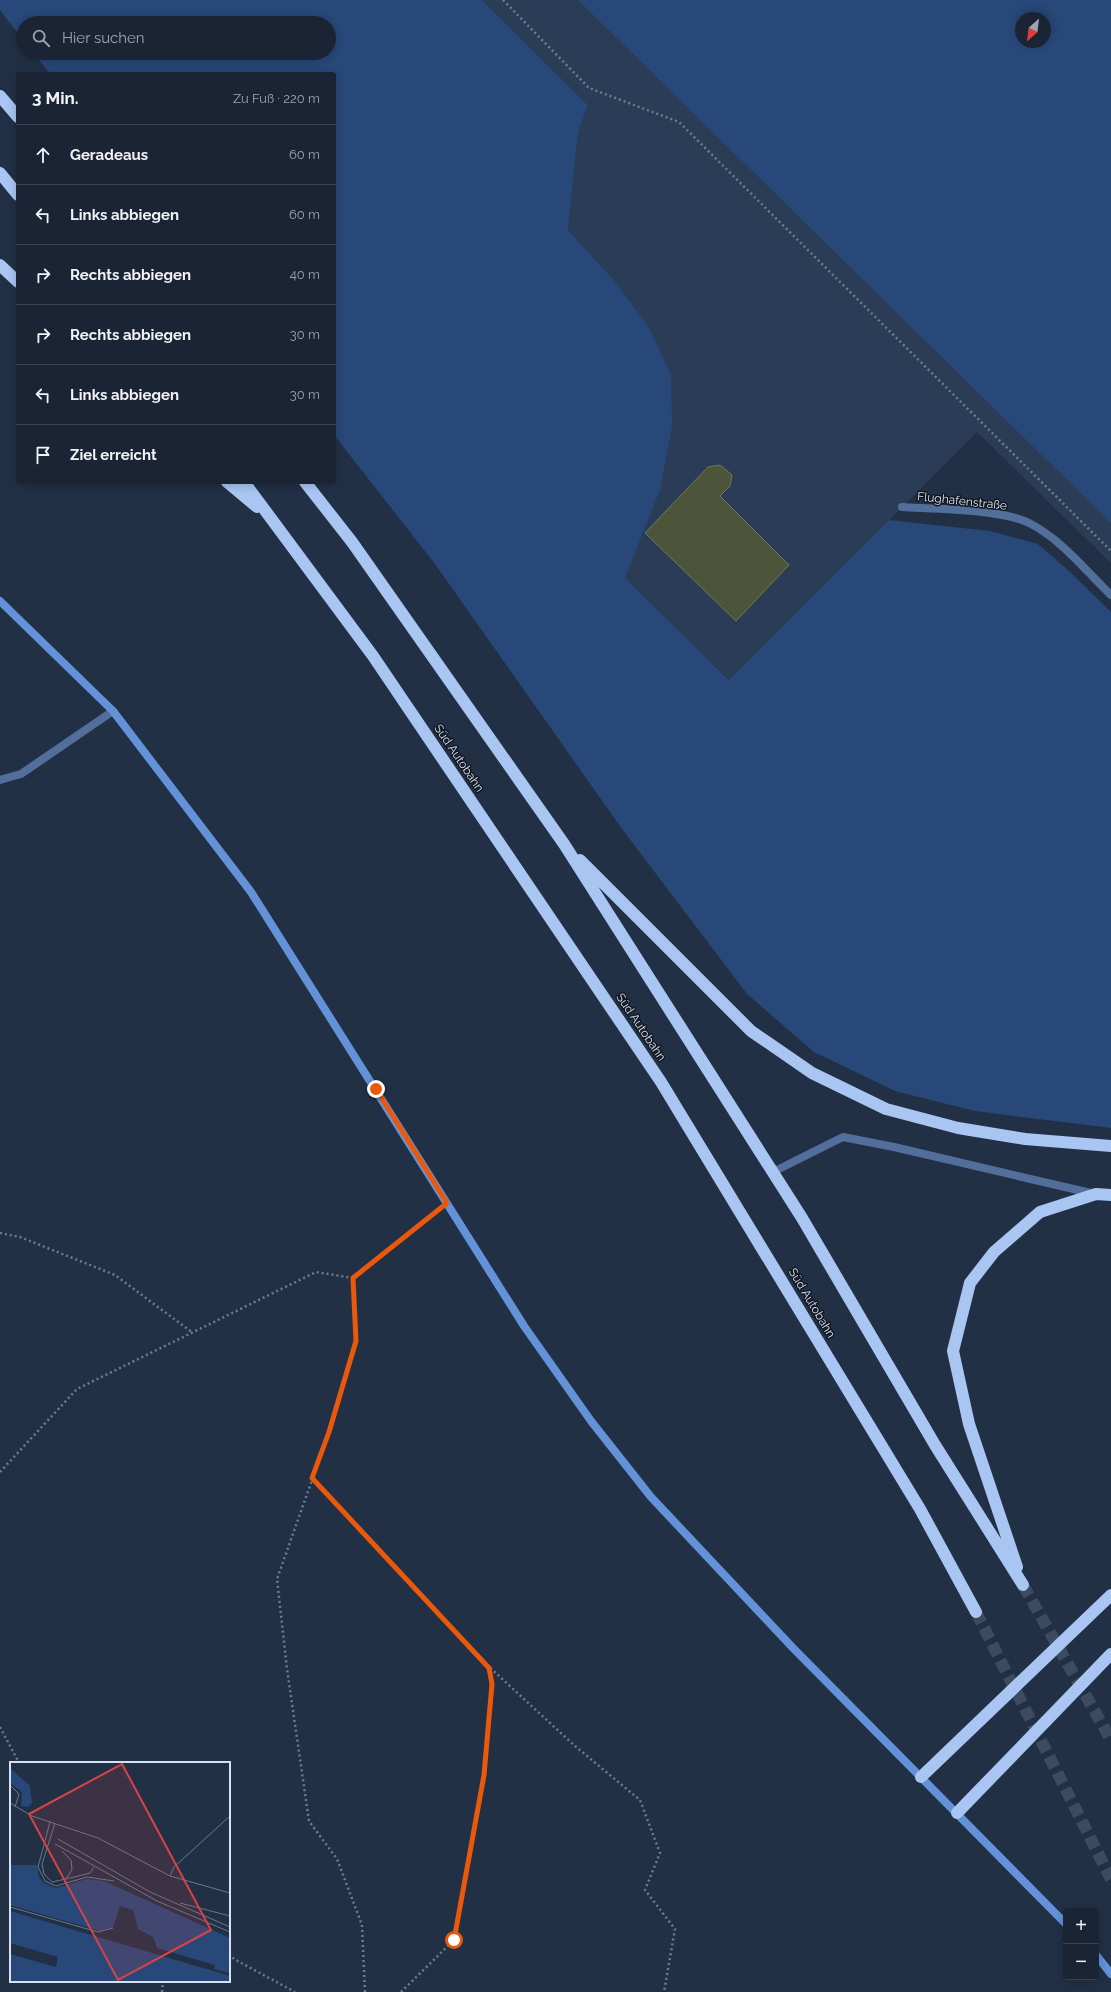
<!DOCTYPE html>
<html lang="de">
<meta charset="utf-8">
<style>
body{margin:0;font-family:Raleway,sans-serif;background:#273040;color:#f1f3f6}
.controls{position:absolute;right:12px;bottom:12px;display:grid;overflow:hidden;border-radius:4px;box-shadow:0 2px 10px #0003}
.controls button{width:36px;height:36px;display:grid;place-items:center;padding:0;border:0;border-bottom:1px solid #38414f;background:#1a2434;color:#f1f3f6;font:20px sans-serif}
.compass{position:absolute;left:1015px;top:12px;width:36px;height:36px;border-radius:50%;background:#1a2434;box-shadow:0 2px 10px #0003;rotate:208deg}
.stop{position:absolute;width:12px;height:12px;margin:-9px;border:3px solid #ea580c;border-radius:50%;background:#fff}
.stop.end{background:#ea580c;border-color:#fff;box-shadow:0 1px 4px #0008}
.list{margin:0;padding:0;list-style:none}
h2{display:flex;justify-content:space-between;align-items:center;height:52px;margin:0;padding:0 16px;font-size:17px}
h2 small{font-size:13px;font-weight:400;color:#9fa4ac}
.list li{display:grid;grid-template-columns:26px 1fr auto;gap:12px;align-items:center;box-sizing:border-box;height:60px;padding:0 16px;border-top:1px solid #38414f}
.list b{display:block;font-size:15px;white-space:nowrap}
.list em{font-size:13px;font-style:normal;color:#9fa4ac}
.icon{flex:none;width:22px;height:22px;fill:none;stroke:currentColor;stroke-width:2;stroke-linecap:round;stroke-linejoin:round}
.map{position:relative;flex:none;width:1111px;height:1992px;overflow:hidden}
.search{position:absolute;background:#1a2434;box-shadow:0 2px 10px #0003;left:16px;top:16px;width:320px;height:44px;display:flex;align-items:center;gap:10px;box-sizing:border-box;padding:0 14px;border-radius:22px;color:#9fa4ac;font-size:15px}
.panel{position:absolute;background:#1a2434;box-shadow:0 2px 10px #0003;left:16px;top:72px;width:320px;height:412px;border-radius:4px}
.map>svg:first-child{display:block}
.built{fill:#2b3d56;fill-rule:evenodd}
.green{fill:#284879;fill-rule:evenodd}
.building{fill:#4c543a;stroke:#6e785b}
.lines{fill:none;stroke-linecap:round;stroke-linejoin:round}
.highway-tunnel{stroke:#3d4b5f;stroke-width:12;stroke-dasharray:12 6;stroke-linecap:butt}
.path{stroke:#6f7c8e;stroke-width:2.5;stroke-dasharray:2 3;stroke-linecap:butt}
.lane{stroke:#526f9b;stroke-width:8}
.street{stroke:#526f9b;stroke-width:8}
.secondary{stroke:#6392d8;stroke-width:8}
.highway{stroke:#a9c6f2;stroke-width:12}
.route{stroke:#ea580c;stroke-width:5}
.labels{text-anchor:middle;stroke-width:3;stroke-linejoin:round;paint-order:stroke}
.street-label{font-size:12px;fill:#d7e1ef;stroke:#121822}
.inset-road{fill:none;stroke:#6a778a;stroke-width:1}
.view{fill:#d64446;fill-opacity:0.15;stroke:#d64446;stroke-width:2}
.inset-edge{fill:none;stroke:#d7e1ef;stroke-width:2}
</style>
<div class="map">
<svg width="1111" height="1992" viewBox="0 0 1111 1992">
<rect width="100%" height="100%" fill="#223046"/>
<!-- built -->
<path class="built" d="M482 0H1111V563L977 432 730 680 624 578 660 490 613 279 568 230 578 133 588 105ZM1021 18H1045V42H1021Z"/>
<!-- green -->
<path class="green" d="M0 0H482L588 105 578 133 568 230 613 279 648 326 671 374 672 427 660 490 625 578 729 680 889 520 990 531 1038 544 1069 571 1111 612V1128L975 1111 895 1091 814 1052 747 994 622 829 435 564 334 435V74H50L34 53H329V23H23V40L0 10Z
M578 0H1111V523ZM1021 18H1045V42H1021Z"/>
<!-- building -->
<path class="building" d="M720 465 732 475 730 486 720 496 789 565 736 621 645 533 708 467Z"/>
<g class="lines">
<!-- highway-tunnel -->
<path class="highway-tunnel" d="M1023 1585 1111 1740
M976 1612 1111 1879"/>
<!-- path -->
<path class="path" d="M503 0 589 88 679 122 1111 551
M0 1233 20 1237 115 1275 193 1333
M0 1472 77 1389 316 1272 353 1278
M313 1478 474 1653 575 1746 640 1800 660 1853 645 1890 675 1929 664 1992
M0 1727 17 1759 22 1763
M229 1954 234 1959 295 1992
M162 1992 163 1981
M365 1992 362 1925 337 1859 309 1821 287 1669 277 1579 329 1432 356 1341 353 1278 431 1216
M401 1992 454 1940 485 1775 491 1684 489 1668"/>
<!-- lane -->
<path class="lane" d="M902 507C935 509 1001 509 1029 523 1061 539 1085 570 1111 595
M773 1172 843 1137 894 1147 1095 1194"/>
<!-- street -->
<path class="street" d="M0 780 21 774 113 711"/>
<!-- secondary -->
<path class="secondary" d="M0 601 113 711 251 892 524 1326 591 1421 651 1497 793 1648 1066 1924
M1096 1955 1111 1974"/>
<!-- highway -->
<path class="highway" d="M0 96 18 117
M0 173 18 195
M0 265 18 282
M227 482 257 507
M244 482 373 656 661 1082 920 1509 976 1612
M305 482 352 542 564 844 802 1218 935 1445 1023 1585
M580 860 751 1031 812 1073 886 1109 958 1128 1025 1139 1111 1146
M1017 1567 969 1424 953 1351 970 1283 994 1252 1040 1212 1096 1194 1111 1195
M921 1777 1111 1595
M957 1813 1111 1654"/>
</g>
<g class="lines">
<!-- route -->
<path class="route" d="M376 1089 447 1203 353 1278 356 1341 329 1432 312 1478 489 1668 492 1684 484 1775 454 1940"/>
</g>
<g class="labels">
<!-- street labels -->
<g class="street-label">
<text transform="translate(962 501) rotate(6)" y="4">Flughafenstraße</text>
<text transform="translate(459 758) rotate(56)" y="4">Süd Autobahn</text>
<text transform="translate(641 1027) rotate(56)" y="4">Süd Autobahn</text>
<text transform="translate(812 1303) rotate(59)" y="4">Süd Autobahn</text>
</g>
</g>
<!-- overview -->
<g transform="translate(10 1762)">
<rect width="220" height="220" fill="#223046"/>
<path d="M0 6 20 24 22 41 18 45 11 44 12 30 0 21ZM0 103H27L29 115 34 121 46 126 77 117 94 119 220 176V211L204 207 205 203 147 186 143 175 128 167 123 148 110 144 103 165 90 169 0 143ZM0 149 220 214V220H0V192L46 205 48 195 0 181Z" fill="#284879"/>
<path class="inset-road" d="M0 23 9 32 5 45M0 41 22 54 88 76 160 114 220 131M40 60 28 105 35 119 46 124 77 115 104 119M45 61 32 102 34 112 42 120 56 117 62 108 61 98 52 89M48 77 140 130 220 165M45 82 147 139 220 170M160 114 164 105 220 54M56 117 80 111 84 105M170 141 220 154M0 145 88 170 103 166"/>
<path class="view" d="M112 2 201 168 108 218 19 52Z"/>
<rect width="220" height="220" class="inset-edge"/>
</g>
</svg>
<div class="controls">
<button>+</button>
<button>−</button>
</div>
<svg class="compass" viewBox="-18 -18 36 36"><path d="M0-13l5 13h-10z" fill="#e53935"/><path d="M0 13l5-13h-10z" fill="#9fa4ac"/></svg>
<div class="stop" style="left:454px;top:1940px"></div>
<div class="stop end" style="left:376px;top:1089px"></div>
<div class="search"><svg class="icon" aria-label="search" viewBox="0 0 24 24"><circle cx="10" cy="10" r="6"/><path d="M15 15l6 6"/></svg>Hier suchen</div>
<section class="panel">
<h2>3 Min.<small>Zu Fuß · 220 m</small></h2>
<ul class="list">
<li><svg class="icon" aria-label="ahead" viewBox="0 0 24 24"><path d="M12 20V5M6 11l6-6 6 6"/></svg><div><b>Geradeaus</b></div><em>60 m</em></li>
<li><svg class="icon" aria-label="left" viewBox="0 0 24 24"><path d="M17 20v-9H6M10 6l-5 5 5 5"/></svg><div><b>Links abbiegen</b></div><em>60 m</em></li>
<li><svg class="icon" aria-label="right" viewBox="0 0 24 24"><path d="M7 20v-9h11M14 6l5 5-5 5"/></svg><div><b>Rechts abbiegen</b></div><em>40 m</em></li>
<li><svg class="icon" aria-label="right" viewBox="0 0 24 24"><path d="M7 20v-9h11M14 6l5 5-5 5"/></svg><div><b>Rechts abbiegen</b></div><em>30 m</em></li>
<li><svg class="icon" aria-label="left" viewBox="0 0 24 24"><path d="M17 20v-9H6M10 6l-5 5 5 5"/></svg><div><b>Links abbiegen</b></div><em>30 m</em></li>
<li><svg class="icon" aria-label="arrive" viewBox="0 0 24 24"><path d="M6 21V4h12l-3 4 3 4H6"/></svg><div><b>Ziel erreicht</b></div></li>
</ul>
</section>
</div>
